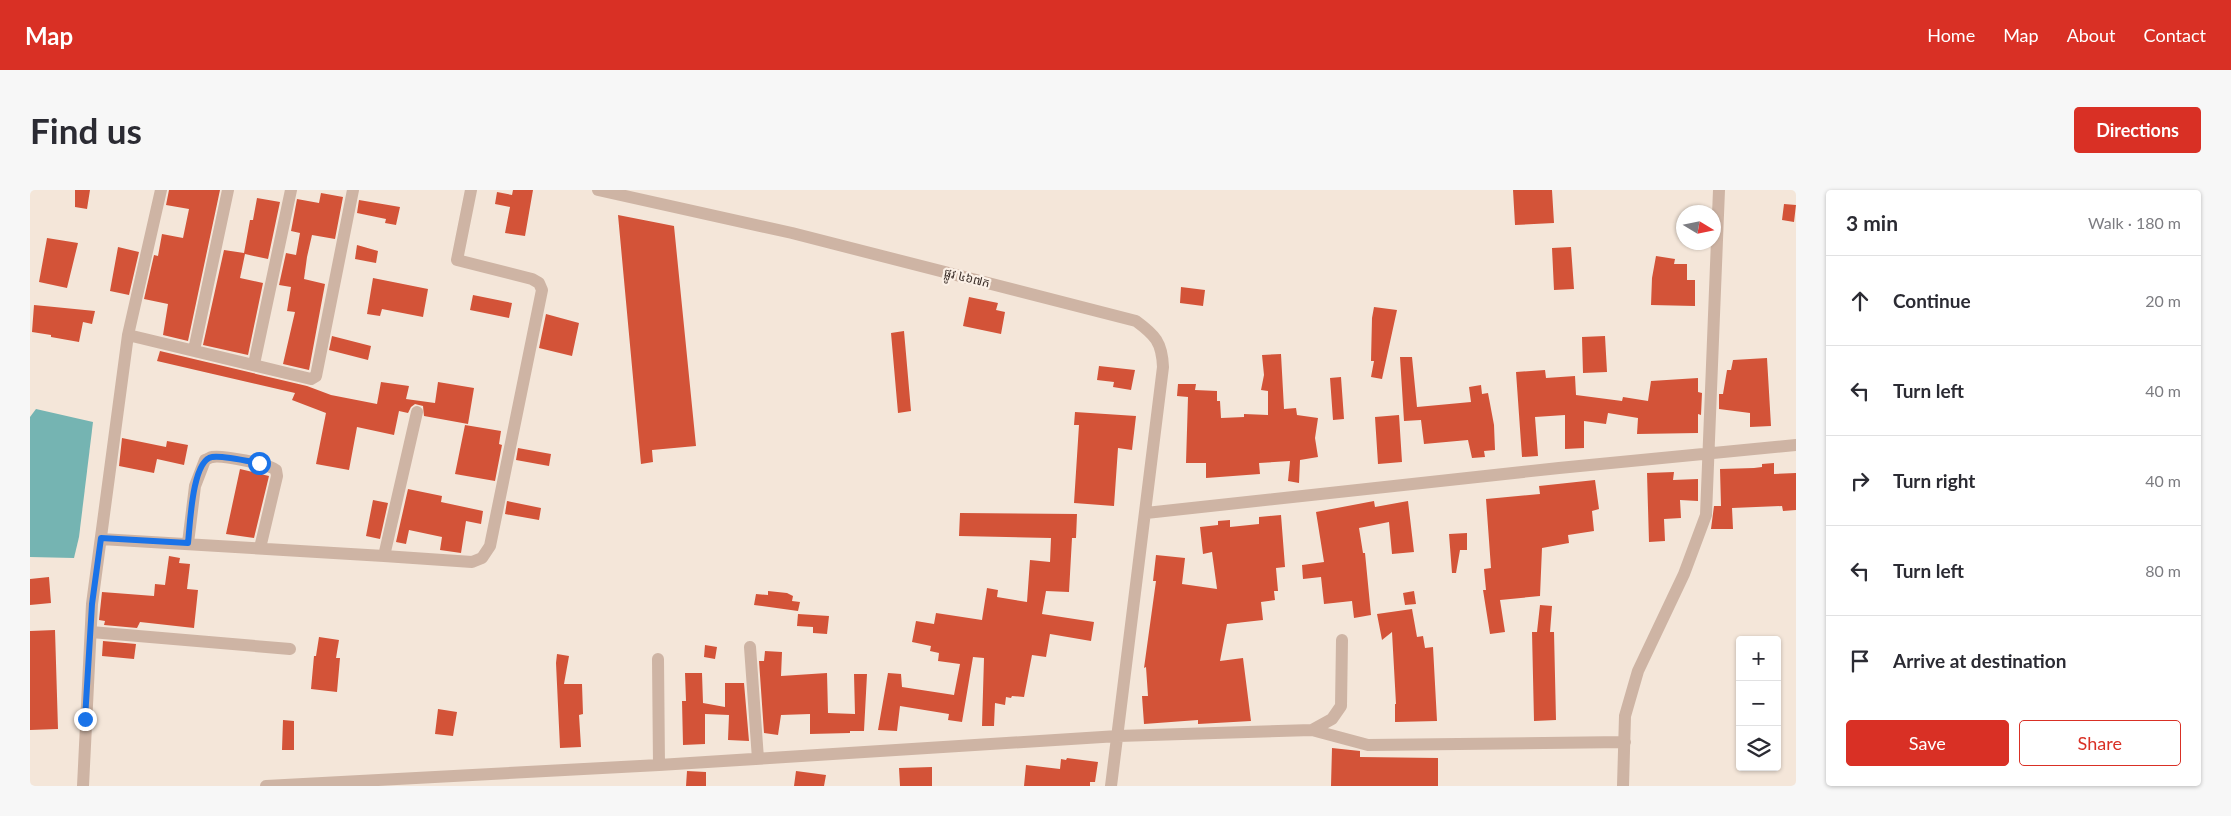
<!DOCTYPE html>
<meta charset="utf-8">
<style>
body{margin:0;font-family:Lato,"Noto Sans Khmer",sans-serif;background:#f7f7f7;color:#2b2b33}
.controls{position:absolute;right:15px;bottom:15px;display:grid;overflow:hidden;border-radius:5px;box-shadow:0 1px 4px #0004}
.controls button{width:45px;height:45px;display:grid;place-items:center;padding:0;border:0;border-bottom:1px solid #e1e1e2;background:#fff;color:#2b2b33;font:25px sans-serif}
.compass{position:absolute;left:1646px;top:15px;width:45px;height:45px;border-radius:50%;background:#fff;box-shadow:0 1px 4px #0004;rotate:100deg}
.stop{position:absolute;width:15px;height:15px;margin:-11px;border:4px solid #1a73e8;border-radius:50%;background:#fff}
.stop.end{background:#1a73e8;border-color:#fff;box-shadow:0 1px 5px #0008}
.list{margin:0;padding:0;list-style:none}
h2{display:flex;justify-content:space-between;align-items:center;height:65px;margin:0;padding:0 20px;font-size:21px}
h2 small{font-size:16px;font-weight:400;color:#7c7c81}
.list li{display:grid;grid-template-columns:32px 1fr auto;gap:15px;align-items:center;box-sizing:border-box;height:90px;padding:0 20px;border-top:1px solid #e1e1e2}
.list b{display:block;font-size:19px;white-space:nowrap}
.list em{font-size:16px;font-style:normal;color:#7c7c81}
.actions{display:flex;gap:10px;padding:15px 20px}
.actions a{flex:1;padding:11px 0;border:1px solid #d93025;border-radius:5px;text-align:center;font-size:18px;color:#d93025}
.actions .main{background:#d93025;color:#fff}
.icon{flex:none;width:28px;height:28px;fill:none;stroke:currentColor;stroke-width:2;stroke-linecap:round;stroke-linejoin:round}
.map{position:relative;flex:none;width:1766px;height:596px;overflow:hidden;border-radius:5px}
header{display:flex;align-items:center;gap:30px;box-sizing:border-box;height:70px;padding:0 25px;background:#d93025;color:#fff}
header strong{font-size:24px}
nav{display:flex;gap:28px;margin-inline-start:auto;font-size:18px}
.intro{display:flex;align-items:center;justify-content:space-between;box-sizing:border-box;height:120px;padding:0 30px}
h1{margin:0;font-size:35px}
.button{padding:12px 22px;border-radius:5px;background:#d93025;color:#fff;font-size:18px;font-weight:700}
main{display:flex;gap:30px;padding:0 30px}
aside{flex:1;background:#fff;border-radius:5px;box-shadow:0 1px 4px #0004}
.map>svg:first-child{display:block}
.water{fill:#75b4b2}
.building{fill:#d35338}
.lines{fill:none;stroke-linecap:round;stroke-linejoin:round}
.minor{stroke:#ceb4a4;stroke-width:12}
.route{stroke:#1a73e8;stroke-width:6}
.labels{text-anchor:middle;stroke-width:4.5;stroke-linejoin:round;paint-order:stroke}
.street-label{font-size:12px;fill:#382b26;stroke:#fbf0e6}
</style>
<header>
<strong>Map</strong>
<nav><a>Home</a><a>Map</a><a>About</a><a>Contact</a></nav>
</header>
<div class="intro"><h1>Find us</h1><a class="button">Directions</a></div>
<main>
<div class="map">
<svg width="1766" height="596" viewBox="0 0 1766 596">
<rect width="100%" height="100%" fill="#f4e6d9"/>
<!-- water -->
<path class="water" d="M6 219 63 232 49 347 44 368 0 367V227Z"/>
<!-- building -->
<path class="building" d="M45 0H60L57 19 45 17Z
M139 0H190L158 151 133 145 138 114 114 109 124 65 128 66 132 44 153 48 159 19 136 15Z
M483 0H503L495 46 475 43 480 17 465 14 467 2 482 5Z
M1483 0H1522L1524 33 1485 35Z
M291 3 313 7 305 49 282 45 277 67 274 89 295 94 279 180 253 174 265 122 257 121 261 97 249 95 256 63 266 65 270 43 261 41 267 9 289 13Z
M227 8 250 12 238 69 215 64 210 88 233 93 218 165 173 155 194 60 214 63 220 30H223Z
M329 10 370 17 366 35 355 33 356 29 327 23Z
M1754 14 1766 15 1764 32 1752 30Z
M588 25 644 36 666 256 622 260 623 272 611 274Z
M17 48 48 53 37 98 9 92Z
M327 55 348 61 346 73 325 69Z
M88 57 109 62 99 105 80 101Z
M1541 57 1544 99 1524 100 1522 58Z
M1626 66 1645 69 1644 74H1657V90H1665V116L1621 115 1622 88Z
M343 88 398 99 393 127 352 119 350 126 337 124Z
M1151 97 1175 100 1173 116 1150 113Z
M443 105 482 113 479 128 440 120Z
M939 107 968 113 966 120 975 122 971 144 933 136Z
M4 115 65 121 62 134 53 132 49 152 21 147V145L2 142Z
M1344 117 1367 120 1352 189 1341 187 1344 171H1341L1342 128Z
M516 124 549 133 542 166 509 158Z
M874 141 881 221 868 223 861 143Z
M302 146 341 156 338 170 299 160Z
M1575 146 1577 182 1553 183 1552 147Z
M130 161 277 196 301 205 347 214 351 192 379 196 376 209 405 213 408 192 444 198 438 234 394 226 393 216 385 214 381 217 378 223 369 221 364 245 327 237 319 280 286 274 296 223 262 210 265 203 127 171Z
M1251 164 1254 219 1266 218 1267 225 1288 228 1285 248 1288 267 1270 270 1269 293 1258 291 1260 271 1229 273 1230 284 1176 288V273H1156L1158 207 1147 206 1148 194H1166L1165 200 1187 201V211H1190L1191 228 1214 227V224L1238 225V201L1231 200 1234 185 1232 165Z
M1370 167H1382L1387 217 1441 212 1439 197 1451 195 1452 204 1458 203 1464 235 1465 260 1454 261 1455 267 1442 268 1438 250 1394 254 1391 230 1374 231Z
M1737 168 1741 236 1720 237V223L1689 219V204H1693L1697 180H1701L1703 170Z
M1069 176 1105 180 1101 200 1083 197 1084 192 1067 190Z
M1515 180 1516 188 1545 186 1546 205 1592 211 1593 207 1618 211 1621 191 1668 188V202L1672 203 1671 225 1668 224V243L1607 244 1608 228 1578 223 1576 234 1554 231V258L1535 259V225L1505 227 1508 266 1492 267 1486 182Z
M1311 187 1314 229 1303 230 1300 188Z
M1045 222 1106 226 1102 260 1088 258 1084 316 1044 313 1049 235H1044Z
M1369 225 1372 272 1348 274 1345 227Z
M435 235 471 241 469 254 472 255 465 291 425 284Z
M92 248 136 257 137 251 158 255 154 275 127 269 124 283 89 276Z
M488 258 521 264 519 276 486 270Z
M1744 273V284L1766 283V320L1753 321 1752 316 1702 318 1703 339H1681L1684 316H1691L1690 279 1724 278 1732 277V274Z
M210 279 239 286 224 348 196 344Z
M1644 282 1643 290 1668 289V311L1650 310 1651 328 1634 329 1635 351 1619 352 1617 283Z
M1565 290 1569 319 1562 321 1564 341 1538 345 1539 353 1512 358 1510 406 1470 410 1475 442 1460 444 1453 400H1456L1454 379 1461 378 1456 309 1510 304 1509 296Z
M378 299 412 306 411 312 453 321 451 334 436 331 431 363 410 360 412 347 379 340 376 354 366 352Z
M343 310 358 313 350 349 336 346Z
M477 311 511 318 509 330 475 324Z
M1344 311 1345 317 1378 311 1384 362 1362 364 1359 332 1329 338 1333 363H1335L1341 425 1324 428 1322 411 1294 414 1291 387 1273 389 1272 375 1294 372 1286 322Z
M930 323 1047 324 1046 348H1042L1039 402 1016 401 1012 424 1064 432 1061 451 1020 444 1016 467 1002 465 994 507 982 506 981 508 976 507 975 515 965 513 964 536H952L954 468 943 467 932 532 918 530 919 524 870 516 867 541 848 540 858 483 871 484 872 497 924 505 930 474 908 471 909 463 900 461 901 456 882 452 886 431 904 434 906 423 952 430 957 398 968 400 967 407 997 412 1000 370 1020 372 1021 348 929 346Z
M1251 325 1255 377 1246 378 1248 401H1244L1245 410 1231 412 1233 430 1197 434 1190 471 1213 468 1221 531 1168 534V530L1114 534 1112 506H1118L1116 477 1114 478 1126 391H1123L1126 365 1155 368 1152 394 1187 399 1182 362 1173 364 1170 337 1188 335V331L1200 330V337L1229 334V327Z
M1437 343V360H1430L1426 383H1422L1419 344Z
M139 366 150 368 149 373 160 374 157 399 168 400 164 438 110 432 107 438 74 435 75 431 69 430 72 402 124 406 125 394 135 395Z
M19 387 21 413 0 415V389Z
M738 401 757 403 763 406 762 411 770 412 768 421 724 415 726 404 738 405Z
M1384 401 1386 414 1375 415 1373 403Z
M1510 415 1522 416 1520 442H1524L1526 530 1504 531 1502 442H1507Z
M1382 419 1387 447 1393 446 1395 458 1403 457 1407 531 1365 532V514H1366L1362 442 1352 450 1347 424Z
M768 424 799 426 797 444 783 443V437L767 436Z
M25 440 28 539 0 540V441Z
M289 447 309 450 306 468H310L307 502 281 499 284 466H286Z
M73 451 106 454 104 469 72 466Z
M675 455 687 457 685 469 674 467Z
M735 461 752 462 751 486 797 483 798 523 825 524 824 484H837L834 541H820V543L780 544V524L751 525 748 545 734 543 729 471H734Z
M527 464 539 466 534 494H552L553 524 549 525 551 557 530 558 526 473Z
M655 483H672L673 513 695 517V493H714L719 551 698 550 699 525 675 524V554L653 555 652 511H656Z
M408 519 427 522 423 546 405 544Z
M253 530 264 531V560H252Z
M1302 558 1330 561V567L1408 568V596H1301Z
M1037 568 1068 572 1065 592H1060V596H994L996 575 1030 579 1031 569 1036 570Z
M902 577V596H870L869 578Z
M657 581 676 582V596H656Z
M766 581 796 585 794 596H764Z"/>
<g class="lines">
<!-- minor -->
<path class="minor" d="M568 0 762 43 1106 131C1125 145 1132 152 1133 177L1081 596
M98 145 281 189 286 186 323 0
M164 160 198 0
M224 174 261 0
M387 222 354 366 442 372 452 368 460 356 512 100 509 93 502 89 427 70 441 0
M1116 323 1529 278 1766 255
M71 349 354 366
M158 353 165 296 175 270C178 269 180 267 182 267 192 265 239 274 246 280L247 286 230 358
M61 442 260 459
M720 457 728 569
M628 469 629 575
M1282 540 1302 529 1311 516 1312 450
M53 596 62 414 98 145 131 0
M236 596 629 575 1088 546 1282 540 1338 555 1595 552
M1593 596 1595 526 1608 481 1654 384 1676 325 1689 0"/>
</g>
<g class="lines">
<!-- route -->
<path class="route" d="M55 529 62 414 71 348 158 353C160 336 162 270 182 267 191 265 218 271 229 273"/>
</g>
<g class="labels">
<!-- street labels -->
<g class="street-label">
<text transform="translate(937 88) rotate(14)" y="4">ផ្លូវ ៤៦៧ក</text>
</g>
</g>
</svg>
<div class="controls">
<button>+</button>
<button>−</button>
<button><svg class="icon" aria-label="layers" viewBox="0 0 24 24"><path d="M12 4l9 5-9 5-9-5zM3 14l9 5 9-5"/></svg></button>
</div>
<svg class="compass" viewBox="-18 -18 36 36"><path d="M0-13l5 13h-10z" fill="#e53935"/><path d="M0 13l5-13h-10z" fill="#7c7c81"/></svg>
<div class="stop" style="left:229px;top:273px"></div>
<div class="stop end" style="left:55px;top:529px"></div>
</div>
<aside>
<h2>3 min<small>Walk · 180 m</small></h2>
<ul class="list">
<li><svg class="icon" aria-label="ahead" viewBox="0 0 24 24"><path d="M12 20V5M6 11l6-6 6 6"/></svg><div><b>Continue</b></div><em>20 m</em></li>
<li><svg class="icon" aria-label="left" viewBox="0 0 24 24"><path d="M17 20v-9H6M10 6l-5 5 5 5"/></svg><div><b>Turn left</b></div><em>40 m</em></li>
<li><svg class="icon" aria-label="right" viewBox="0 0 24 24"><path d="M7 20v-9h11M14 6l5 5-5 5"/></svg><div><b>Turn right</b></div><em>40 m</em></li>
<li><svg class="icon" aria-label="left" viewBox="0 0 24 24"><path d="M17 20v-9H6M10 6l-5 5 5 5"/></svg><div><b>Turn left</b></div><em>80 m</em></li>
<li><svg class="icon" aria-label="arrive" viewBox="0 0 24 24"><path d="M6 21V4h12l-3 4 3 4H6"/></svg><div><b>Arrive at destination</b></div></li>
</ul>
<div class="actions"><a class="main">Save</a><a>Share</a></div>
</aside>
</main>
